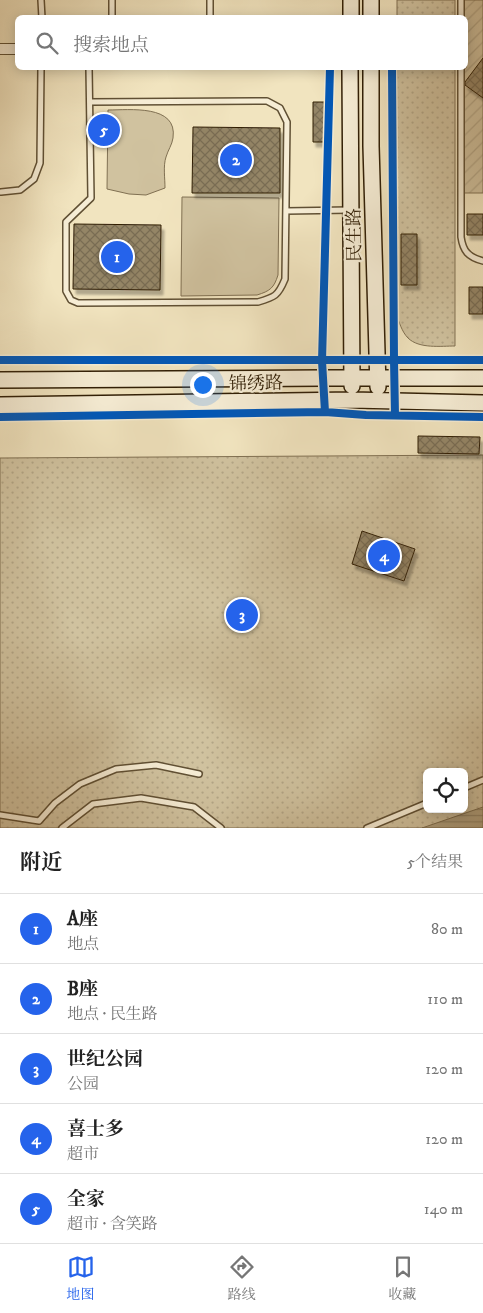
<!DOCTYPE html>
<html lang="zh">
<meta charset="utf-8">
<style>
body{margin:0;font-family:"IM FELL DW Pica","Noto Serif SC",serif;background:#f2f2f2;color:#222}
.controls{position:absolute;right:15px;bottom:15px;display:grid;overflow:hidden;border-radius:8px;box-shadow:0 2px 12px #0003}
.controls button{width:45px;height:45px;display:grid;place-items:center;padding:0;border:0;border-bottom:1px solid #e0e0e0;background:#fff;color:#222;font:25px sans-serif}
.you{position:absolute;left:202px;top:384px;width:18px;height:18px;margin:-12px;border:4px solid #fff;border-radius:50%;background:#1a73e8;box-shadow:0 0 0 8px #1a73e833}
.badge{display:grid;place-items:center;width:32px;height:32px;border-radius:50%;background:#2563eb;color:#fff;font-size:16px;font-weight:700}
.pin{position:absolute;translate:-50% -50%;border:2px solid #fff;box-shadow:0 1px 5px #0006}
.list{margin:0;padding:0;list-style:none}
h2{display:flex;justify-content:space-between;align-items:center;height:65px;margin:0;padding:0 20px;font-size:21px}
h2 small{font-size:16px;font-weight:400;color:#767676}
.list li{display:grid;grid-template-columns:32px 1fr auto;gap:15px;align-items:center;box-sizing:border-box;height:70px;padding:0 20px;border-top:1px solid #e0e0e0}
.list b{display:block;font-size:19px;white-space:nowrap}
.list p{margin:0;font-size:16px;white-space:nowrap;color:#767676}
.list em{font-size:16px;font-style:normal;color:#767676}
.icon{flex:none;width:28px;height:28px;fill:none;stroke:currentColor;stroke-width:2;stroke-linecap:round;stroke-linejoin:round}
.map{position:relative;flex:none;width:483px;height:828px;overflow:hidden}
.search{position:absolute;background:#fff;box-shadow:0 2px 12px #0003;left:15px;right:15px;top:15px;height:55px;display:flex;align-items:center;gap:12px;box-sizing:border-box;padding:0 18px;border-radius:8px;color:#767676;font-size:19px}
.sheet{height:415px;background:#fff}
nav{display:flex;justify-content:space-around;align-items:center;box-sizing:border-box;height:70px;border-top:1px solid #e0e0e0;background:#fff;font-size:14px;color:#767676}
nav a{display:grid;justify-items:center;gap:2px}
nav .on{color:#2563eb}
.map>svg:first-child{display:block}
.grass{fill:#d0c29f;stroke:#807052}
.park{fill:url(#park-dots);stroke:#807052;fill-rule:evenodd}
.garden{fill:url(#garden-furrows);stroke:#807052}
.water{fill:url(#water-rules);stroke:#7c6d4f}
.building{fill:url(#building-cross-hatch);stroke:#301e05;filter:url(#shadow)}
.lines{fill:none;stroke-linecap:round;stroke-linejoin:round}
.lane-casing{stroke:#605034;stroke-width:8}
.street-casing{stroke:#605034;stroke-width:12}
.secondary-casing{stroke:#301e05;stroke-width:18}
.lane{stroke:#f6edd5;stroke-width:5}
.street{stroke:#f6edd5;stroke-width:10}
.secondary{stroke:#f6edd5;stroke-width:15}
.cycleway-casing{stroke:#f6edd5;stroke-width:11}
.cycleway{stroke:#0057b8;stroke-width:8}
.labels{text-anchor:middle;stroke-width:4.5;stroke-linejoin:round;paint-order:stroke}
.street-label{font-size:18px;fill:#301e05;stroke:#f6edd5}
</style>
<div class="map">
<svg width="483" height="828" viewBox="0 0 483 828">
<defs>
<pattern id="park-dots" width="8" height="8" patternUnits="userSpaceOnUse" patternTransform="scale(1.25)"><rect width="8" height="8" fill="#d0c29f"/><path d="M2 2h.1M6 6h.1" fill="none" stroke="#b3a687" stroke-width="1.8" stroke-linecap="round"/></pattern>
<pattern id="garden-furrows" width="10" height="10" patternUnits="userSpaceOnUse" patternTransform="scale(1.25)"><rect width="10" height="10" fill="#d0c29f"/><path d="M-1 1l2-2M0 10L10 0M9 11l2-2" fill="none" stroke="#b3a687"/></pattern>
<pattern id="water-rules" width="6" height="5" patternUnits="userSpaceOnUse" patternTransform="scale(1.25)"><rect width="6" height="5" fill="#afa180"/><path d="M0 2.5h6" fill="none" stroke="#8f8367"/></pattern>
<pattern id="building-cross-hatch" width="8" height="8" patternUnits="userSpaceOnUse" patternTransform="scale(1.25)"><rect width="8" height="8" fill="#948566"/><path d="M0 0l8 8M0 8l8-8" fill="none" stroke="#796c52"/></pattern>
<filter id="shadow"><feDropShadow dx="3" dy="5" stdDeviation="1" flood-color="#0004"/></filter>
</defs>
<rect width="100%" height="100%" fill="#f1e4bf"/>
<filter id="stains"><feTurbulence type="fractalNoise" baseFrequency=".004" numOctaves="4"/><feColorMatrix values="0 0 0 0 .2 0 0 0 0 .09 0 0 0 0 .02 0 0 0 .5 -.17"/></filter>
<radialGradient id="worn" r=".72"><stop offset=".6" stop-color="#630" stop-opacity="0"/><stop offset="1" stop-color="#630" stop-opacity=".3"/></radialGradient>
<!-- grass -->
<path class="grass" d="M108 110C129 110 178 104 173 138 172 145 168 150 166 157 163 166 165 178 165 188L146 195 129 194 107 189Z
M182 197 279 198 278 275C274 288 270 291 257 295L181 296Z"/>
<!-- park -->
<path class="park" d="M397 0H455V17H397Z
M397 68H455V346C441 346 419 349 408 338 402 332 399 322 396 313Z
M483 455V828H0V458ZM427 772H464V809H427Z"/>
<!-- garden -->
<path class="garden" d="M461 0H483V193H461V68H466V18L461 17Z"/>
<!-- water -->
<path class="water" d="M483 807V828H422Z"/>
<!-- building -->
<path class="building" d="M483 58V98L465 85V82Z
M313 102H326V142H313Z
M193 127 280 128V193H192Z
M467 214H483V235H467Z
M74 224 161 225 160 290 73 289Z
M401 234H417V285H401Z
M469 287H483V314H469Z
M418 436 480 437 479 454 418 453Z
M362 531 415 549 404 581 352 564Z"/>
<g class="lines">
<!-- lane casing -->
<g class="lane-casing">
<path id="lane" d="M41 0 42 18
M461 0V18
M112 18V0
M210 18V0
M89 68 91 198 66 222V291L71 300 78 303 258 302C275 297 278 296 285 279L287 122 280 108 267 101 90 102
M461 68V237C463 251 468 257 483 261
M1 192 20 190 34 179 40 163 41 68
M286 211 350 210
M464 788 483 780
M0 815 39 821 55 803 80 784 116 769 156 765 199 774
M62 828 93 804 141 798 194 807 221 828
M367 828 427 803"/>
</g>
<!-- street casing -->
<g class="street-casing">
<path id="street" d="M0 49H18"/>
</g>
<!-- secondary casing -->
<g class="secondary-casing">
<path id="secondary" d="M351 18V0
M371 18V0
M350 68 352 386
M371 68V146L378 387
M0 380 322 378H483
M0 405 352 400 483 403"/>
</g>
<!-- lane -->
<use href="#lane" class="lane"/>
<!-- street -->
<use href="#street" class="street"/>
<!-- secondary -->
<use href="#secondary" class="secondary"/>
<!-- cycleway casing -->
<g class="cycleway-casing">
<path id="cycleway" d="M392 68 394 360 395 415
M0 360H483
M325 412 322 361 330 68
M0 417 325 412 366 415 483 417"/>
</g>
<!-- cycleway -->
<use href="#cycleway" class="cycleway"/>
</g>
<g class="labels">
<!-- street labels -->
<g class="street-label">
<text transform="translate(354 235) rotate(-91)" y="6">民生路</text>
<text transform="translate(256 383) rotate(-1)" y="6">锦绣路</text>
</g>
</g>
<rect width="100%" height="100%" filter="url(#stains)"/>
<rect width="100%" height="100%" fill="url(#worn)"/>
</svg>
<div class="controls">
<button><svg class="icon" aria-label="locate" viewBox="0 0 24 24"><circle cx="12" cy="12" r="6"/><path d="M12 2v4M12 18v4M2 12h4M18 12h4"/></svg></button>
</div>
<div class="you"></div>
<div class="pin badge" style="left:117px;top:257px">1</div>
<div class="pin badge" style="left:236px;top:160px">2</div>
<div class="pin badge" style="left:242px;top:615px">3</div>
<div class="pin badge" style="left:384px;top:556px">4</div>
<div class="pin badge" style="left:104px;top:130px">5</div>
<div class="search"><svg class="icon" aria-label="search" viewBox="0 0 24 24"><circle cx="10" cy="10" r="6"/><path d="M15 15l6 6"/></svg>搜索地点</div>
</div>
<section class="sheet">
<h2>附近<small>5个结果</small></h2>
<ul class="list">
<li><span class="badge">1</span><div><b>A座</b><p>地点</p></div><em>80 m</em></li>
<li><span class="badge">2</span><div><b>B座</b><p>地点 · 民生路</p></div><em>110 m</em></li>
<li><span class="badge">3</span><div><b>世纪公园</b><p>公园</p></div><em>120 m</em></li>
<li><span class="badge">4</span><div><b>喜士多</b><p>超市</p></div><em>120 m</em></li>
<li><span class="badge">5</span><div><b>全家</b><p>超市 · 含笑路</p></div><em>140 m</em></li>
</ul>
</section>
<nav>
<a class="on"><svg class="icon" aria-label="map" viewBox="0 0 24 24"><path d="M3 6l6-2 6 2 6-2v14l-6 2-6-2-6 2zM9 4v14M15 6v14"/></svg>地图</a>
<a><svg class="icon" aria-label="directions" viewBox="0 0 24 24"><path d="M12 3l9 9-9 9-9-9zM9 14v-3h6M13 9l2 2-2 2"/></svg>路线</a>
<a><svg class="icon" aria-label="saved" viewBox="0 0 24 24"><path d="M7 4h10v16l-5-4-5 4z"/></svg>收藏</a>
</nav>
